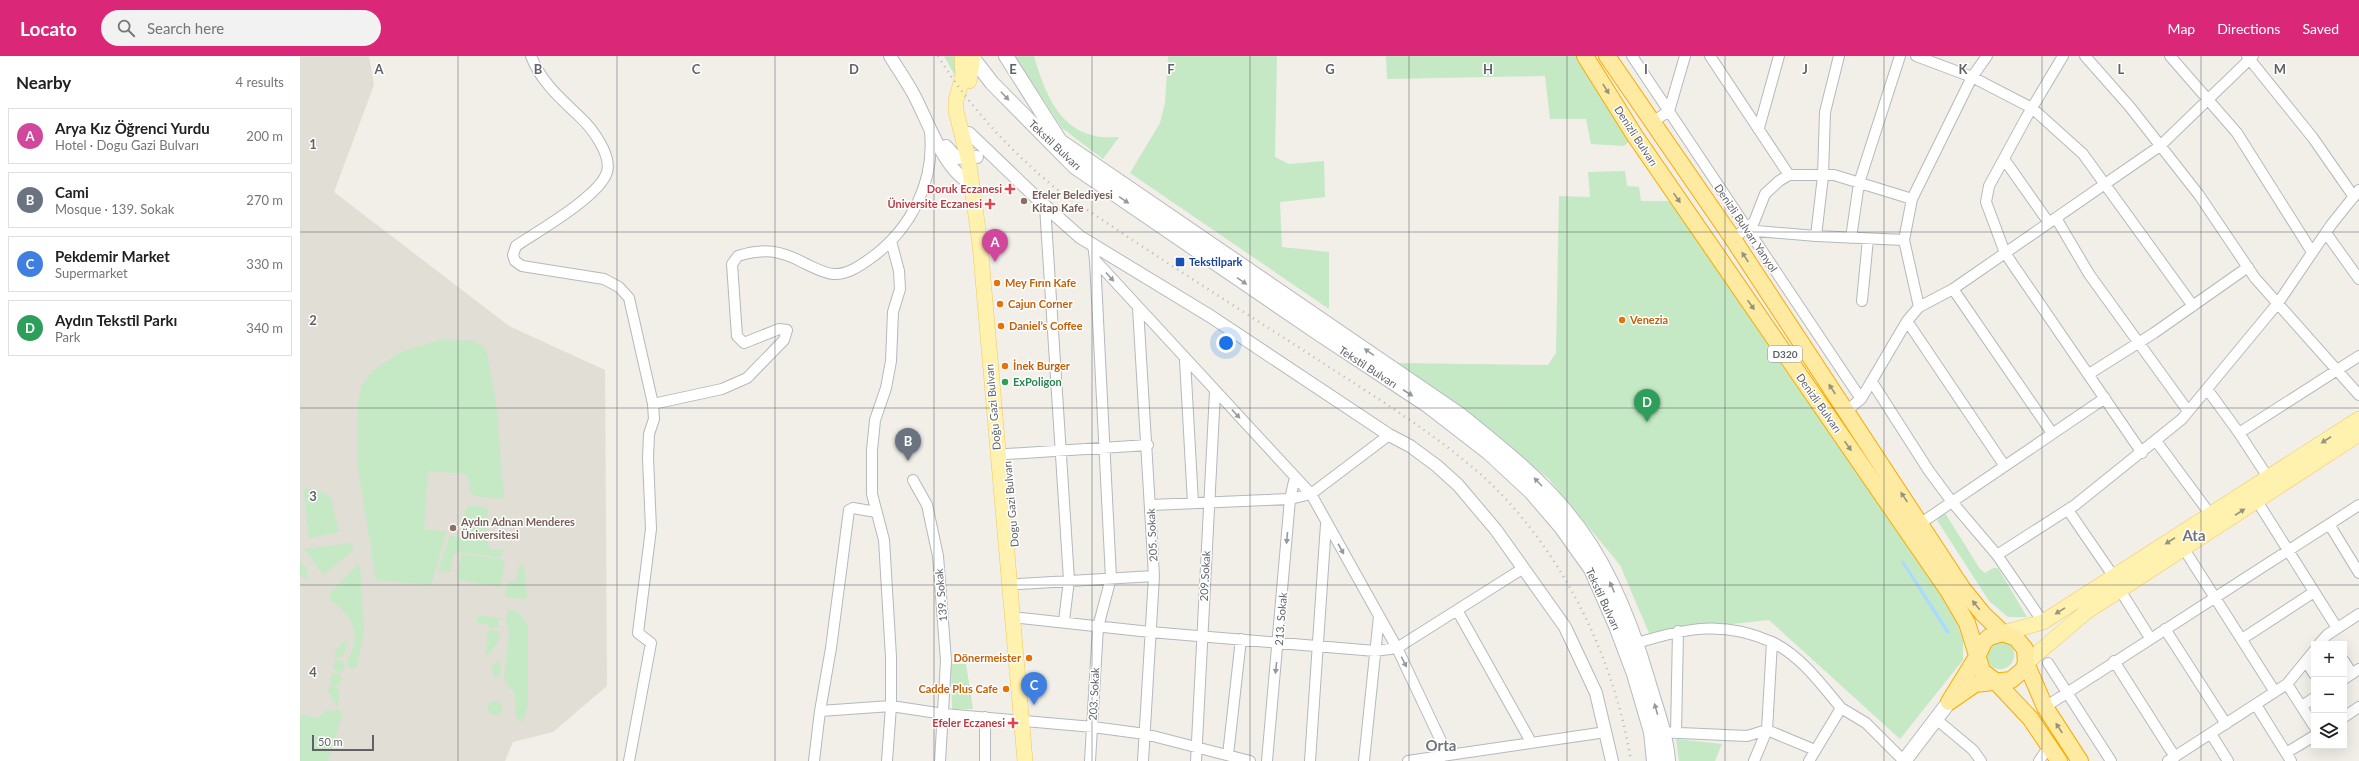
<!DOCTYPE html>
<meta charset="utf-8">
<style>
body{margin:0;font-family:Lato,sans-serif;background:#f2f2f2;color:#202124}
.controls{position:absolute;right:12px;bottom:12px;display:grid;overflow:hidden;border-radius:0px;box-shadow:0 4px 16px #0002}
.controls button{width:36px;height:36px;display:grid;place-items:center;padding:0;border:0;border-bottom:1px solid #e0e0e0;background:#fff;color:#202124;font:20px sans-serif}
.scale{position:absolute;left:12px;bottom:10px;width:62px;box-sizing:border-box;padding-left:4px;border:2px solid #5f6368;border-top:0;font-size:11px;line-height:14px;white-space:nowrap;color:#5f6368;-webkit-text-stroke:3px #fff;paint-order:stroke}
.you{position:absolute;left:926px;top:287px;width:14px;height:14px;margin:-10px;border:3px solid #fff;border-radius:50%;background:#1a73e8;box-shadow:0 0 0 6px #1a73e833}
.badge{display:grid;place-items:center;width:26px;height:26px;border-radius:50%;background:#db2777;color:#fff;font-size:13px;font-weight:700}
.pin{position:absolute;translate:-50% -33px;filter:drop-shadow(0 1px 2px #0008)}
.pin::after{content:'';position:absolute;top:21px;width:14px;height:12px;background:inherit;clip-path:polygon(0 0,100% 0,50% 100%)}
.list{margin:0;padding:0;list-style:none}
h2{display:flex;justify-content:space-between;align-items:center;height:52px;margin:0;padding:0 16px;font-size:17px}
h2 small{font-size:13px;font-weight:400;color:#757577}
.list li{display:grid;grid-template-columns:26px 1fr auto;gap:12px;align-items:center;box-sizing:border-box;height:56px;margin:0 8px 8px;padding:0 8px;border:1px solid #e0e0e0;border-radius:0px}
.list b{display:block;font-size:15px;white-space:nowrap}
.list p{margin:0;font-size:13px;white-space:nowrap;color:#757577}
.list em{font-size:13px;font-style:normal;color:#757577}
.icon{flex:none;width:22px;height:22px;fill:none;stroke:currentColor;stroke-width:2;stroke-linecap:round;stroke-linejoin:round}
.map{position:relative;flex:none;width:2059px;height:705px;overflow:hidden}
header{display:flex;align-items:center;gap:24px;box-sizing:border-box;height:56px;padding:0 20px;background:#db2777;color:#fff}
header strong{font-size:19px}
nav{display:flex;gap:22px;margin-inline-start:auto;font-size:14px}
.search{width:280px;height:36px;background:#f2f2f2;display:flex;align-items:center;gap:10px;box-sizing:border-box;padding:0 14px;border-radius:22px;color:#757577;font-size:15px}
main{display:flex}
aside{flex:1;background:#fff}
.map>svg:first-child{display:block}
.education{fill:#e1ded6}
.green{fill:#c5e8c5}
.water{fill:#aadaff}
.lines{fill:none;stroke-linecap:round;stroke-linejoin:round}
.minor-casing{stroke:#b5b8bc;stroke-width:12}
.tertiary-casing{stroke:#b5b8bc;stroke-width:14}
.secondary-casing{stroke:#b6babf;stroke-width:16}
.primary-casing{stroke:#f2c960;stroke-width:16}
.trunk-casing{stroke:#f9ab00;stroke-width:18}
.minor{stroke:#fff;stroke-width:10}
.tertiary{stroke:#fff;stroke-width:12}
.secondary{stroke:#fff;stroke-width:14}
.primary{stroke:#fff2af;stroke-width:15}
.trunk{stroke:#feeaa1;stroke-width:16}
.rail{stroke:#b6b7b8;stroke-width:2.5;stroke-dasharray:1 5;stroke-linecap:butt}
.oneway{fill:#97927c}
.oneway2{fill:#979a9d}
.oneway3{fill:#979581}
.grid{fill:none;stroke:#5f6368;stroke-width:1;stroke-opacity:0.55}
.health-dot{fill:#e0444e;stroke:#fff;stroke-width:1.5}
.education-dot{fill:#8d6e63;stroke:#fff;stroke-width:1.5}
.transit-dot{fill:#1a4fb4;stroke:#fff;stroke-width:1.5}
.food-dot{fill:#e8710a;stroke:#fff;stroke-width:1.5}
.leisure-dot{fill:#2e9e5b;stroke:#fff;stroke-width:1.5}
.labels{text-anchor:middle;stroke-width:3;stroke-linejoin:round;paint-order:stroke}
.shield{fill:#fff;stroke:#8f9295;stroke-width:1}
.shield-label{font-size:10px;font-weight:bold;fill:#5f6368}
.street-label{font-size:11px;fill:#5f6368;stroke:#fff}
.health-label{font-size:11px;font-weight:bold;fill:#be3a42;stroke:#fff;text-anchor:end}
.education-label{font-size:11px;font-weight:bold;fill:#785e54;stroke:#fff;text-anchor:start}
.transit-label{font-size:11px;font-weight:bold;fill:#164399;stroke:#fff;text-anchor:start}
.food-label{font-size:11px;font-weight:bold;fill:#c56008;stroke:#fff;text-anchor:start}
.leisure-label{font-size:11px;font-weight:bold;fill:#27864d;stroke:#fff;text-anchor:start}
.district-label{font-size:15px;font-weight:bold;fill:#70757a;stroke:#fff}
.grid-label{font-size:13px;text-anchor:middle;font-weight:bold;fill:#5f6368;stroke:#fff;stroke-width:3;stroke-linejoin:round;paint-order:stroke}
</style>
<header>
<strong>Locato</strong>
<div class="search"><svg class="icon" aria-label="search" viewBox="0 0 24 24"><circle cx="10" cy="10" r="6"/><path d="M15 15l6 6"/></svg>Search here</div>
<nav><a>Map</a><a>Directions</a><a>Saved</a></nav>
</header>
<main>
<aside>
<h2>Nearby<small>4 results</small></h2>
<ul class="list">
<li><span class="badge" style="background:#d1479c">A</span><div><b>Arya Kız Öğrenci Yurdu</b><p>Hotel · Dogu Gazi Bulvarı</p></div><em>200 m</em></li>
<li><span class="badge" style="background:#6b7280">B</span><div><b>Cami</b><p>Mosque · 139. Sokak</p></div><em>270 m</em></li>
<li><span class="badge" style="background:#3f7fe0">C</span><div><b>Pekdemir Market</b><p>Supermarket</p></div><em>330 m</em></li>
<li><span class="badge" style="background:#2e9e5b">D</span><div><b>Aydın Tekstil Parkı</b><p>Park</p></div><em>340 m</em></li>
</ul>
</aside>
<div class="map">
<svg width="2059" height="705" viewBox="0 0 2059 705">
<rect width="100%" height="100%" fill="#f1efe8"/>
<!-- education -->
<path class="education" d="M0 0H69L74 29 34 136 209 270 305 314 307 630 253 676 213 686 205 705H0Z"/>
<!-- green -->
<path class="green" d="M644 0H657L658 25Z
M715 0H734C747 45 765 86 819 81L803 103 762 72Z
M868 0H977L975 101 989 108 1024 105 1025 141 980 146 982 191 1029 196V253L830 117 860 67 865 47Z
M1086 0H1280L1333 82 1324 90 1291 88 1286 63H1250L1245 20 1087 23Z
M1325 115 1327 130 1339 131 1341 145H1372L1480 307 1603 481 1655 561 1663 585V604L1600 683 1469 564 1349 577 1320 509 1248 422 1096 307 1248 309 1256 297 1259 140 1290 141 1288 116Z
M143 283 173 285 186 292 196 346 204 443 174 440 169 434 170 426 165 418 128 415 124 474 147 475 131 529 76 524 58 413V346L62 328 72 315 101 296Z
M6 432 21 435 31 442 39 476 9 482 4 435Z
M170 449 188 452 187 477 163 476 165 454Z
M1645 457 1680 513 1685 517 1693 512H1698L1727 561H1708L1689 545 1637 464Z
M150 480 188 483 189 493 204 494 201 502 159 496 153 499 150 516 138 515Z
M52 487 53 495 23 519 4 493Z
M161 498 205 504 201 531 157 524Z
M0 504 7 513V523L0 520Z
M58 508 60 510 64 574 57 611 52 613 47 609C48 602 51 597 53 591 60 570 45 554 29 543L30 537Z
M220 508 224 509 227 540 224 543 205 541 207 528 210 525H216Z
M208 553C220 555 224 560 228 572V650L223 666 219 665 216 659 214 635 210 633 204 622 209 577 206 565Z
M178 559 199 562 198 571 190 572 186 568 176 567Z
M190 574 200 576C200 586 194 591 188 599L186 598 187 577Z
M49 585 42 601 35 602V593L40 591 41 586Z
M1686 599a14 14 0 1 1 28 0a14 14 0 1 1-28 0Z
M33 610a6 6 0 1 1 12 0a6 6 0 1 1-12 0Z
M196 605 200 606 201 617 195 623 191 613Z
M651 608H666L673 653H652Z
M30 623a6 6 0 1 1 12 0a6 6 0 1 1-12 0Z
M29 628 36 630C41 638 40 643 37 651L28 635Z
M188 652a7 7 0 1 1 14 0a7 7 0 1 1-14 0Z
M38 652 43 657 28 705H0V658L16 662 24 658 25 654 33 656Z
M1376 683 1422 688 1415 705H1379Z"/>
<!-- water -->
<path class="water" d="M1603 504 1650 576 1647 578 1601 506Z"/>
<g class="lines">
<!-- minor casing -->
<g class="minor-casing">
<path id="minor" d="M231 0C241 26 260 42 280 61 292 72 312 99 307 116 300 140 238 175 216 190L213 199 215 205 222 210 304 223 319 231 329 242 353 348 354 363 349 378 348 402 351 473 338 577 351 587 329 705
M1332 0 1561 343
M1410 0 1489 119H1534L1612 143
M1616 0 1672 21 1687 0
M1763 0 1726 62 1689 130 1686 146 1705 197 1842 397
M1785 0 1830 51 1899 139 1955 222 2059 339
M1870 0 1937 77 2012 196
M1947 0 2013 82 2054 141
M1354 65 1369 55 1385 0
M1459 72 1479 0
M1704 103 1749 167
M745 150 769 524 764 565
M1756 162 1789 218 1888 355
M1446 174 1516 180 1604 184 1619 251
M2026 177 2059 223
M1516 180 1523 120 1525 56 1539 0
M1551 182 1559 127 1600 0
M1433 183 1454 166 1465 138 1479 125 1489 119
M1604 184 1612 143 1672 21 1732 52 1783 98 1893 250
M793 188 795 204 1011 438 1097 592 1141 685 1140 705
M1653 233 1752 377
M1562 245 1568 183
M838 252 854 520 843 705
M1607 265 1704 409
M885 304 893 447
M1789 318 1854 277 1948 211
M1572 326 1629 415 1652 446 1697 499 1743 566
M1907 333 1939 377 2059 300
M353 348 422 333 447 322 484 284 487 274 479 273 444 287 437 280 432 208 438 200C464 192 480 194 504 207 513 211 523 217 533 218 547 219 560 210 571 202 611 173 635 126 630 76
M1546 355 1561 343 1607 265 1619 251 1653 233 1860 90 1953 0
M1939 377 1971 426
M1856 385 1913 462
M707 398 848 389
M613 424 627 449 638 500 646 605 640 705
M1957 445 2037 572
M851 449 990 443 1011 438 1089 379
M1768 454 1814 521 1820 534 1850 582
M1621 467 1805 342
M2029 468 2059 517
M1884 493 1975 636
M1697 499 1775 449 1882 363 1978 247 2031 169 2059 134
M719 528 854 520
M1157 554 1231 686
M721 562 850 576 1075 595 1097 592 1222 513
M1865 573 1926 668
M1942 583 2014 536
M1337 587C1386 572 1423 564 1472 586
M2019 588 2027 579 2059 558
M1814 605 1875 701
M2006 605 2014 618
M2044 605 2052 618
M1748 607 1811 705
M2044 623 2059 613
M1987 628 2014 670
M1956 649 1991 705
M2002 650 2014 642
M1745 651 2059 449
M520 655 591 650 644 658 793 671 845 678 950 705
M2044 661 2059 651
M1636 663 1673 694 1681 705
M1358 676 1447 680 1467 674
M1376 677 1378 575
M1911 678 1928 705
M1515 694 1467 674 1472 586C1501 600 1521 628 1541 652
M1986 697 2014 680
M928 699 941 583
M514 705 520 655 531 592 549 454 553 452 576 456
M587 705 591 650V601L584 484 572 438V394L575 364 586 332 591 305 593 256 600 233 599 215 591 185
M685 705V661
M790 705 798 571 811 522 795 204
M896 705 915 336
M967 705 990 443 995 421
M1010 705 1026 468
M1064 705 1079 560
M1108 705 1306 676
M1454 705 1467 674
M1509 705 1541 652 1566 667 1604 705
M1739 705 1749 690
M1868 705 1987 628 2014 595"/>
</g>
<!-- tertiary casing -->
<g class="tertiary-casing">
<path id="tertiary" d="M590 0C598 13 607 26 614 39 627 63 646 119 672 127
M669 77 745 150 780 181 910 260 1089 379 1110 390 1137 410 1158 429 1196 474 1265 571 1296 637 1312 705
M646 90 657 102 677 101"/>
</g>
<!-- secondary casing -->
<g class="secondary-casing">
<path id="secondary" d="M671 0 692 27 775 111 1015 275 1127 349 1189 397 1231 436 1261 471 1291 513 1316 570 1334 618 1351 676 1354 705
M706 0 760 85 1159 358C1197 389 1236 419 1267 457 1307 504 1331 566 1348 625 1356 652 1366 678 1368 705
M1604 705 1649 646"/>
</g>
<!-- primary casing -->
<g class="primary-casing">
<path id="primary" d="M662 0 663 19 656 45V55L668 102 680 188 725 705
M669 25 673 0
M1703 577 1743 566 2059 363
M1726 607 1786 556 2059 378"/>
</g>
<!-- trunk casing -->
<g class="trunk-casing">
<path id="trunk" d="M1285 0 1335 80 1649 536 1667 567 1682 615 1695 625 1730 662 1759 705
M1307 0 1433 183 1662 532 1683 558 1703 577
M1703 577 1716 582 1725 593 1726 607 1723 614 1711 624 1675 628 1649 646 1678 599 1684 586 1689 581Z
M1726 607 1745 651 1780 705"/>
</g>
<!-- minor -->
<use href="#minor" class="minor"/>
<!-- tertiary -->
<use href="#tertiary" class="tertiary"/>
<!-- secondary -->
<use href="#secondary" class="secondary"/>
<!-- primary -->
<use href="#primary" class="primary"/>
<!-- trunk -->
<use href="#trunk" class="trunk"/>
<!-- rail -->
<path class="rail" d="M638 0C670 52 709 93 755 132 837 188 920 241 1003 294 1062 333 1123 369 1177 415 1259 487 1314 599 1331 705"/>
</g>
<!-- one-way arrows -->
<defs><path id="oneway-solid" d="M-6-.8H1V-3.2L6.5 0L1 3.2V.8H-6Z"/></defs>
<g class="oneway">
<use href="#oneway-solid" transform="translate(1306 33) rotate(58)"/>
<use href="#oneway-solid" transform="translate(1377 142) rotate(55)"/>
<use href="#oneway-solid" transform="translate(1445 201) rotate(-123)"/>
<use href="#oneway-solid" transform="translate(1451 249) rotate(55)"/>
<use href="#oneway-solid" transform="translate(1532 333) rotate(-123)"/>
<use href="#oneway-solid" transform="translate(1548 390) rotate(55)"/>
<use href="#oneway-solid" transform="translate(1604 441) rotate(-124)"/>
<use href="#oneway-solid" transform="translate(1676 549) rotate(-129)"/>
<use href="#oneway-solid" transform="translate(1759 672) rotate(-123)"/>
</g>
<g class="oneway2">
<use href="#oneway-solid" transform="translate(705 40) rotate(46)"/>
<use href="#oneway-solid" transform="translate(824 144) rotate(34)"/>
<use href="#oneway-solid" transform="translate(810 221) rotate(48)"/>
<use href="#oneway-solid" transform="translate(942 225) rotate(34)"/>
<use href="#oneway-solid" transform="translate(1069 296) rotate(-145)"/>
<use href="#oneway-solid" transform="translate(1108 337) rotate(33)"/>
<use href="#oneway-solid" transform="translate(936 358) rotate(47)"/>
<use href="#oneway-solid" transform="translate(1238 426) rotate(-134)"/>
<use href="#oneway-solid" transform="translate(987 482) rotate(95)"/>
<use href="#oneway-solid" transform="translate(1041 493) rotate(61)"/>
<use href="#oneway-solid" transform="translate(1312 531) rotate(-114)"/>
<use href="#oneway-solid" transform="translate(1104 606) rotate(64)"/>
<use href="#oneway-solid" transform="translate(976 612) rotate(96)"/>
<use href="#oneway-solid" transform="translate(1356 653) rotate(-106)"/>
</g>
<g class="oneway3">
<use href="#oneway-solid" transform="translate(2026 384) rotate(147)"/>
<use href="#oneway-solid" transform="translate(1940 456) rotate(-33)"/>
<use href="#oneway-solid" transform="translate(1870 485) rotate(147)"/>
<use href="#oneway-solid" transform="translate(1760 555) rotate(148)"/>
</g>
<!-- grid -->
<path class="grid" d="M158 0V705M317 0V705M475 0V705M634 0V705M792 0V705M950 0V705M1109 0V705M1267 0V705M1425 0V705M1584 0V705M1742 0V705M1901 0V705M0 176H2059M0 352H2059M0 529H2059"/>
<!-- markers -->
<g class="health-dot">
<path d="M708 127h4v4h4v4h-4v4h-4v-4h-4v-4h4z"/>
<path d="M688 142h4v4h4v4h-4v4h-4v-4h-4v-4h4z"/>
<path d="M711 661h4v4h4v4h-4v4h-4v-4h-4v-4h4z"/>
</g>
<g class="education-dot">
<circle cx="724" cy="145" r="4"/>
<circle cx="153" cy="472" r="4"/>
</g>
<rect class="transit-dot" x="875" y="201" width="10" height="10" rx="2"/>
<g class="food-dot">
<circle cx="697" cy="227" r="4"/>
<circle cx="700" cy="248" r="4"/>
<circle cx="1322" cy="264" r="4"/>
<circle cx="701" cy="270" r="4"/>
<circle cx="705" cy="310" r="4"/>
<circle cx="729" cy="602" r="4"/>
<circle cx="706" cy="633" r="4"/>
</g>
<circle class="leisure-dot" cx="705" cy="326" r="4"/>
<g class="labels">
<!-- shield labels -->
<rect class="shield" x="1468" y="290" width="34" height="16" rx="3"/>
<g class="shield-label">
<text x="1485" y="302">D320</text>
</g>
<!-- street labels -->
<g class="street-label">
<text transform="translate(1336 80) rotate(57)" y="4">Denizli Bulvarı</text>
<text transform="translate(755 89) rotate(43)" y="4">Tekstil Bulvarı</text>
<text transform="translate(1446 172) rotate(56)" y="4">Denizli Bulvarı Yanyol</text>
<text transform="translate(1068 311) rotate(33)" y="4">Tekstil Bulvarı</text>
<text transform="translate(1519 347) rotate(55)" y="4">Denizli Bulvarı</text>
<text transform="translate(693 351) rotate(-95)" y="4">Doğu Gazi Bulvarı</text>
<text transform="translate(711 448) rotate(-95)" y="4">Dogu Gazi Bulvarı</text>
<text transform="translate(852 479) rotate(-93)" y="4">205. Sokak</text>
<text transform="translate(905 520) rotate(-87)" y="4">209.Sokak</text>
<text transform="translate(641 539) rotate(-95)" y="4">139. Sokak</text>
<text transform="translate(1303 543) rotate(65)" y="4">Tekstil Bulvarı</text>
<text transform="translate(981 563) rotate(-85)" y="4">213. Sokak</text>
<text transform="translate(794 638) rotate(-87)" y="4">203. Sokak</text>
</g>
<!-- health labels -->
<g class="health-label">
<text x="702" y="137">Doruk Eczanesi</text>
<text x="682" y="152">Üniversite Eczanesi</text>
<text x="705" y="671">Efeler Eczanesi</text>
</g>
<!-- education labels -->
<g class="education-label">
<text x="732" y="143">Efeler Belediyesi<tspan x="732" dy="13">Kitap Kafe</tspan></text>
<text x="161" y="470">Aydın Adnan Menderes<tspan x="161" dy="13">Üniversitesi</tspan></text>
</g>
<!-- transit labels -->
<g class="transit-label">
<text x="889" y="210">Tekstilpark</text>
</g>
<!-- food labels -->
<g class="food-label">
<text x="705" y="231">Mey Fırın Kafe</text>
<text x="708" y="252">Cajun Corner</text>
<text x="1330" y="268">Venezia</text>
<text x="709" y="274">Daniel’s Coffee</text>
<text x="713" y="314">İnek Burger</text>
<text x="721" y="606" text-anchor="end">Dönermeister</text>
<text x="698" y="637" text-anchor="end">Cadde Plus Cafe</text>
</g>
<!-- leisure labels -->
<g class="leisure-label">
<text x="713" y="330">ExPoligon</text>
</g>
<!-- district labels -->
<g class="district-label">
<text x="1894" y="485">Ata</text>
<text x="1141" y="695">Orta</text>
</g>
</g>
<g class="grid-label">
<text x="79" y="18">A</text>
<text x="238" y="18">B</text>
<text x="396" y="18">C</text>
<text x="554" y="18">D</text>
<text x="713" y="18">E</text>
<text x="871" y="18">F</text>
<text x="1030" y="18">G</text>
<text x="1188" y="18">H</text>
<text x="1346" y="18">I</text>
<text x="1505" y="18">J</text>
<text x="1663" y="18">K</text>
<text x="1821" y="18">L</text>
<text x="1980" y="18">M</text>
<text x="13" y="93">1</text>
<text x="13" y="269">2</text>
<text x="13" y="445">3</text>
<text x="13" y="621">4</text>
</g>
</svg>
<div class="controls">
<button>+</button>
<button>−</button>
<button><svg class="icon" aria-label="layers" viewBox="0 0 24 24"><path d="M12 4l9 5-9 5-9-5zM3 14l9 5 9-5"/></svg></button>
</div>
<div class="scale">50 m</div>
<div class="you"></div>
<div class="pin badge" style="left:695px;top:206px;background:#d1479c">A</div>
<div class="pin badge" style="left:608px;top:405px;background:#6b7280">B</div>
<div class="pin badge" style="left:734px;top:649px;background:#3f7fe0">C</div>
<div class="pin badge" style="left:1347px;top:366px;background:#2e9e5b">D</div>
</div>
</main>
